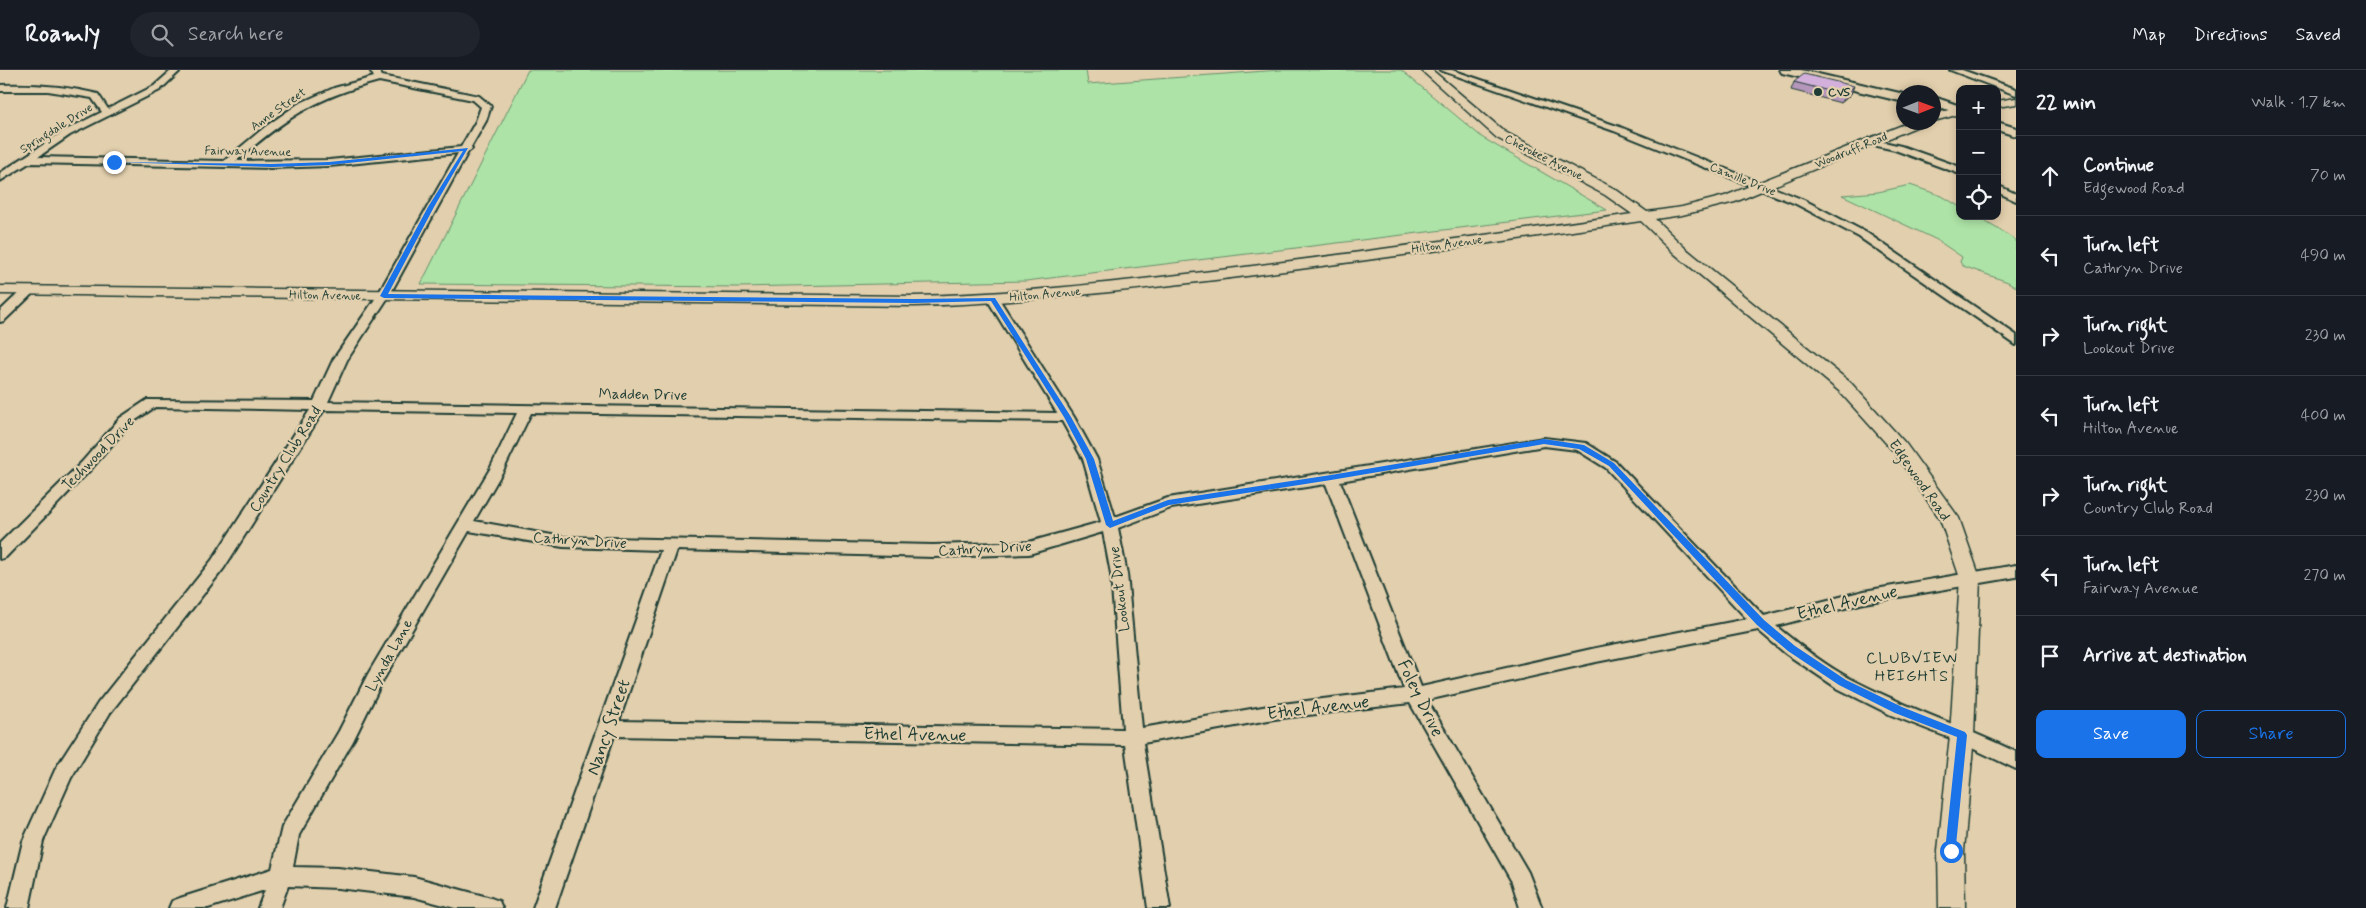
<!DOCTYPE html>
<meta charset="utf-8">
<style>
body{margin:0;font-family:Mynerve,sans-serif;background:#20242c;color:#f1f3f6}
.controls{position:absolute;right:15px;top:15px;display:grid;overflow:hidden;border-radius:10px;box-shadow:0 2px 8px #0003}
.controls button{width:45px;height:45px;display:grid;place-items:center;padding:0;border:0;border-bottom:1px solid #363941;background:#171b24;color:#f1f3f6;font:25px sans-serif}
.compass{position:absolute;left:1896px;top:15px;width:45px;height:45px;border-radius:50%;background:#171b24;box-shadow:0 2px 8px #0003;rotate:89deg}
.stop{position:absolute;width:15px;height:15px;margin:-11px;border:4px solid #1a73e8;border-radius:50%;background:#fff}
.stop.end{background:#1a73e8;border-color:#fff;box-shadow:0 1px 5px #0008}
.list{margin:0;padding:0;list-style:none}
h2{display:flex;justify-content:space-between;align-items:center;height:65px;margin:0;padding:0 20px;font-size:21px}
h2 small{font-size:16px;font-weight:400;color:#9ea1a6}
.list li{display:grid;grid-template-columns:32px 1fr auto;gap:15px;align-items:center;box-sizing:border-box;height:80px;padding:0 20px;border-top:1px solid #363941}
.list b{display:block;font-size:19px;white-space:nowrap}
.list p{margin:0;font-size:16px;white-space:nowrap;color:#9ea1a6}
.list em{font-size:16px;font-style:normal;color:#9ea1a6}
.actions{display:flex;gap:10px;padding:15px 20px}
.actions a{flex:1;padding:11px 0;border:1px solid #1a73e8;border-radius:10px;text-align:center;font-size:18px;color:#1a73e8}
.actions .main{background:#1a73e8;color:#fff}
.icon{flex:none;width:28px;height:28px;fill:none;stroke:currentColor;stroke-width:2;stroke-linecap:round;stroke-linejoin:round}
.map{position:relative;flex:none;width:2016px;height:838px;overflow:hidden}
header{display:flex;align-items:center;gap:30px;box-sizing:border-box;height:70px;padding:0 25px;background:#171b24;border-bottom:1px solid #363941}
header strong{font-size:24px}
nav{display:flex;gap:28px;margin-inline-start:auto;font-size:18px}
.search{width:350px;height:45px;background:#20242c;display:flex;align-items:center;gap:12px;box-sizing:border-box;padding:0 18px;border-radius:28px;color:#9ea1a6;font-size:19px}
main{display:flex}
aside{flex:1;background:#171b24}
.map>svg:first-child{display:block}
.green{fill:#ade3a6;stroke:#66906d}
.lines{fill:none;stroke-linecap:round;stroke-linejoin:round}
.minor-casing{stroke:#1f3d34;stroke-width:4}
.tertiary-casing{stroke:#1f3d34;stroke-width:3}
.secondary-casing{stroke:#1f3d34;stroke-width:4}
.minor{fill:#e2cfad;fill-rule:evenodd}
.tertiary{fill:#e2cfad;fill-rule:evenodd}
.secondary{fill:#e2cfad;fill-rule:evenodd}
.wall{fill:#b597bc;stroke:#1f3d34}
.shaded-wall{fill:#947b99;stroke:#1f3d34}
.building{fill:#d3b0db;stroke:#1f3d34}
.route{fill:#1a73e8}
.poi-dot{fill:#1f3d34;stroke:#e2cfad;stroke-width:2}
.labels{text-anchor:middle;stroke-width:4.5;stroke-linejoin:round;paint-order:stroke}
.far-poi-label{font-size:12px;font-weight:bold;fill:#1f3d34;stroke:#e2cfad;text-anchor:start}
.far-street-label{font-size:12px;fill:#1f3d34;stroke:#e2cfad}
.street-label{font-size:15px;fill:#1f3d34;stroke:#e2cfad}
.neighbourhood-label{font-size:16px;letter-spacing:1px;fill:#1f3d34;stroke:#e2cfad}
.near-street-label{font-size:18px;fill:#1f3d34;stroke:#e2cfad}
</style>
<header>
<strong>Roamly</strong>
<div class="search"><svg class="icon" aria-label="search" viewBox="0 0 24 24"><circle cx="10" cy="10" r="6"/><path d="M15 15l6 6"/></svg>Search here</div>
<nav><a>Map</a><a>Directions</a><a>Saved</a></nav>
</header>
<main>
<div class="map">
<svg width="2016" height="838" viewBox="0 0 2016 838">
<rect width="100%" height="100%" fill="#e2cfad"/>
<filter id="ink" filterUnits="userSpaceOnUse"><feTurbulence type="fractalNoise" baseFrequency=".02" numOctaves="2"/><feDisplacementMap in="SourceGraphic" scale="10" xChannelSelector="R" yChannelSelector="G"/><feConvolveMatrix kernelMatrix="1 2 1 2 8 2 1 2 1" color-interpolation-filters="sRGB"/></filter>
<g filter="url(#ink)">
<!-- green -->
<path class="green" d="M528 0H1086L1088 14 1280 0H1401L1483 68 1607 140 1026 211 739 217 421 214Z
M1910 115 1942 126 1960 137V146H1976L2016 170V217L2008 212 1963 196 1960 192 1962 187 1937 170 1842 125 1878 122Z"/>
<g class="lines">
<!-- minor casing -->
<g class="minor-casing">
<path id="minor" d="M172 0H181L160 20 70 65 38 87 224 91 265 57 298 34 334 18 374 7 370 0H378L382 6 479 26 491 36 486 51 471 77 472 79 468 82 389 226 347 290 328 332 1057 343 987 229 993 225 999 229 1074 347 1097 389 1115 447 1168 428 1544 368 1586 373 1616 392 1764 546 1864 521 2016 495V507L1864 533 1776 556C1799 575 1824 595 1851 609 1904 637 1962 656 2016 682V699L1955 670 1891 645 1837 618 1785 583 1758 560 1596 592 1427 630 1528 802 1542 838H1520L1512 812 1410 633 1274 649 1143 673 1170 838H1148L1125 675 614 666 555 838H533L661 480 563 477 469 461 382 612 353 671 299 765 293 797 338 798 414 807 491 828 499 831 502 838H455L414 827 338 818 288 816 280 838H258L265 820 208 838H169L172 831 180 828 272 799 282 757 339 661 368 604 490 399 517 343 324 340 224 498 110 643 71 708 43 771 29 838H7L23 771 56 698 98 633 212 490 310 340 155 337 130 354 92 398 6 487 0 489V473L82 392 120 348 147 330 314 331 333 290 377 226 458 83 329 96 272 98 29 93 0 111V103L64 61 102 42 92 28 48 21H0V15C33 14 66 16 98 24L108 39 154 16ZM379 11 473 30 481 37 476 51 461 77 329 90 236 91C286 48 314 28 379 11ZM531 343 1062 351 1083 389 1101 452 1029 472 933 475 563 467 474 451 504 399ZM1544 376 1577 380 1606 398 1747 549 1596 578 1421 617 1340 411ZM1326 414 1404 619 1274 635 1142 658 1127 504 1118 458 1171 438ZM1103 462 1111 504 1123 659 619 651 677 480 933 487 1029 484Z
M1440 0H1452L1620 57 1804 130 1867 163 2016 265V275L1859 167 1796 134 1614 61Z
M1950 0H1962L2016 19V25Z
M1871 69 1901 76 1960 97V104L1895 80 1868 74 1866 72Z
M1997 115 2016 124V131L1997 122Z
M28 217 34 221 32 224 4 251 0 252V241L24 218Z"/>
</g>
<!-- tertiary casing -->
<g class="tertiary-casing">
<path id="tertiary" d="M1421 0H1432L1505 62 1615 119 1647 142 1682 137 1725 126 1910 52H1928L1735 132 1682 145 1655 149 1685 178 1851 313 1906 374 1959 448 1980 508 1974 665 1964 781 1965 838H1939L1938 781 1950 665 1960 508 1940 449 1894 382 1839 321 1675 184 1641 151C1499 172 1357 192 1215 210 1114 222 1016 233 914 236L0 224V216L914 226C1014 224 1112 213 1212 201 1352 184 1492 164 1632 144L1605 125 1497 68Z
M2016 28V34L1997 37V31Z
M1960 37V44L1934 51V44Z"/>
</g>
<!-- secondary casing -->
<g class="secondary-casing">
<path id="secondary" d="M1780 0H1801L1904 24V32L1782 3Z
M1934 27 1960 36V44L1934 35Z
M1997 52 2016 58V66L1997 60Z"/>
</g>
<!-- minor -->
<use href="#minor" class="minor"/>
<!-- tertiary -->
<use href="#tertiary" class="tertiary"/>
<!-- secondary -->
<use href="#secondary" class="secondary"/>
</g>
<!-- wall -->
<path class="wall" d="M1794 12 1851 24 1841 33 1791 20Z"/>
<!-- shaded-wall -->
<path class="shaded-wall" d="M1854 16 1851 24 1841 33 1845 25Z"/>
<!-- building -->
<path class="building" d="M1804 4 1854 16 1845 25 1794 12Z"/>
</g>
<!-- route -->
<path class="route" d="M468 78 434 137 388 224 914 229 995 228 1071 347 1094 389 1113 451 1168 430 1331 405 1544 369 1584 375 1614 393 1764 550 1795 576 1846 610 1902 637 1965 662 1967 665 1955 785H1947L1945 781 1957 667 1895 643 1839 615 1788 581 1757 555 1609 396 1579 379 1544 374 1331 410 1169 435 1110 458 1106 455 1086 389 1064 347 991 231 914 233 384 228 380 226 428 137 463 81 329 95 272 97 112 92 272 94 329 92Z"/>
<!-- markers -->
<circle class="poi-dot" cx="1818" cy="22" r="5"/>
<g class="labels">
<!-- far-poi labels -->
<g class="far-poi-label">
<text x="1828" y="26">CVS</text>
</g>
<!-- far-street labels -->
<g class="far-street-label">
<text transform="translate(278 39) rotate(-35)" y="4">Anne Street</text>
<text transform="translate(56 58) rotate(-32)" y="4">Springdale Drive</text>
<text transform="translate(1851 80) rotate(-22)" y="4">Woodruff Road</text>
<text transform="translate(248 81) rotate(1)" y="4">Fairway Avenue</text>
<text transform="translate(1544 87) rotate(27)" y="4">Cherokee Avenue</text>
<text transform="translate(1743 109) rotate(22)" y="4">Camille Drive</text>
<text transform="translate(1447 174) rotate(-8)" y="4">Hilton Avenue</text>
<text transform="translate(1045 224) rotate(-5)" y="4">Hilton Avenue</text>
<text transform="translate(325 225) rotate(1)" y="4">Hilton Avenue</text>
</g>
<!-- street labels -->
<g class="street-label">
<text transform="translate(643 324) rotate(1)" y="5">Madden Drive</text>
<text transform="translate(98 383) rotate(-46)" y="5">Techwood Drive</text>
<text transform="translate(285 389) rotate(-58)" y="5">Country Club Road</text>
<text transform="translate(1920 410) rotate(55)" y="5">Edgewood Road</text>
<text transform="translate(580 470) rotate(4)" y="5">Cathryn Drive</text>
<text transform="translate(985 478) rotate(-3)" y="5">Cathryn Drive</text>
<text transform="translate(1119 519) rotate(-97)" y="5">Lookout Drive</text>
<text transform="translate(389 585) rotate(-61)" y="5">Lynda Lane</text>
</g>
<!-- neighbourhood labels -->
<g class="neighbourhood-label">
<text x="1912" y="593">CLUBVIEW<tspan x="1912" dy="18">HEIGHTS</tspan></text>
</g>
<!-- near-street labels -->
<g class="near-street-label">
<text transform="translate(1847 532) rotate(-13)" y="6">Ethel Avenue</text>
<text transform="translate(1421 628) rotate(64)" y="6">Foley Drive</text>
<text transform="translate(1318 637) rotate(-7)" y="6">Ethel Avenue</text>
<text transform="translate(608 657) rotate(-71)" y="6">Nancy Street</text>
<text transform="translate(915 664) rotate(1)" y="6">Ethel Avenue</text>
</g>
</g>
</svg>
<div class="controls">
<button>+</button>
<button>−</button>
<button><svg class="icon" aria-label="locate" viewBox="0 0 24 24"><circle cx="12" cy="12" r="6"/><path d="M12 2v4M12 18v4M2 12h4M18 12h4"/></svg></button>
</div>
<svg class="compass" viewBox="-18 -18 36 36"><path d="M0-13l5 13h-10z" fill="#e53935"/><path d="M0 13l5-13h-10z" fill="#9ea1a6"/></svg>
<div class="stop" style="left:1951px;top:781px"></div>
<div class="stop end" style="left:114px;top:92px"></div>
</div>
<aside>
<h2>22 min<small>Walk · 1.7 km</small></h2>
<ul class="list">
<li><svg class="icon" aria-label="ahead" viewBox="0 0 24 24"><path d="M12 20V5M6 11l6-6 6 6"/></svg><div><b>Continue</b><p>Edgewood Road</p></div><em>70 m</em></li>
<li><svg class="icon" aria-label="left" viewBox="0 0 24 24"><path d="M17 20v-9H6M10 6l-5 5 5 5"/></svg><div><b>Turn left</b><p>Cathryn Drive</p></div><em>490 m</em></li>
<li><svg class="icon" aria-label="right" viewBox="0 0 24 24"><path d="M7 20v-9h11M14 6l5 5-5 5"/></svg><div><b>Turn right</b><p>Lookout Drive</p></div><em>230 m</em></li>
<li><svg class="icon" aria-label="left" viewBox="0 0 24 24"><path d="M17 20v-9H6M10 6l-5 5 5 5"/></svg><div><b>Turn left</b><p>Hilton Avenue</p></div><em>400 m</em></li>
<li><svg class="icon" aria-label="right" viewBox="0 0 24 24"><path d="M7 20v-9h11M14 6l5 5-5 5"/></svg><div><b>Turn right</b><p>Country Club Road</p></div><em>230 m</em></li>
<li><svg class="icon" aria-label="left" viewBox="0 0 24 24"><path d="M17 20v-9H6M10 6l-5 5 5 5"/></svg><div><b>Turn left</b><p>Fairway Avenue</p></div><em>270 m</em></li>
<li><svg class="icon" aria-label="arrive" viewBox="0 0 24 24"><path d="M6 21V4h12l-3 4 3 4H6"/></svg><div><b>Arrive at destination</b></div></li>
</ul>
<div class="actions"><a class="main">Save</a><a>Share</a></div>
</aside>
</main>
